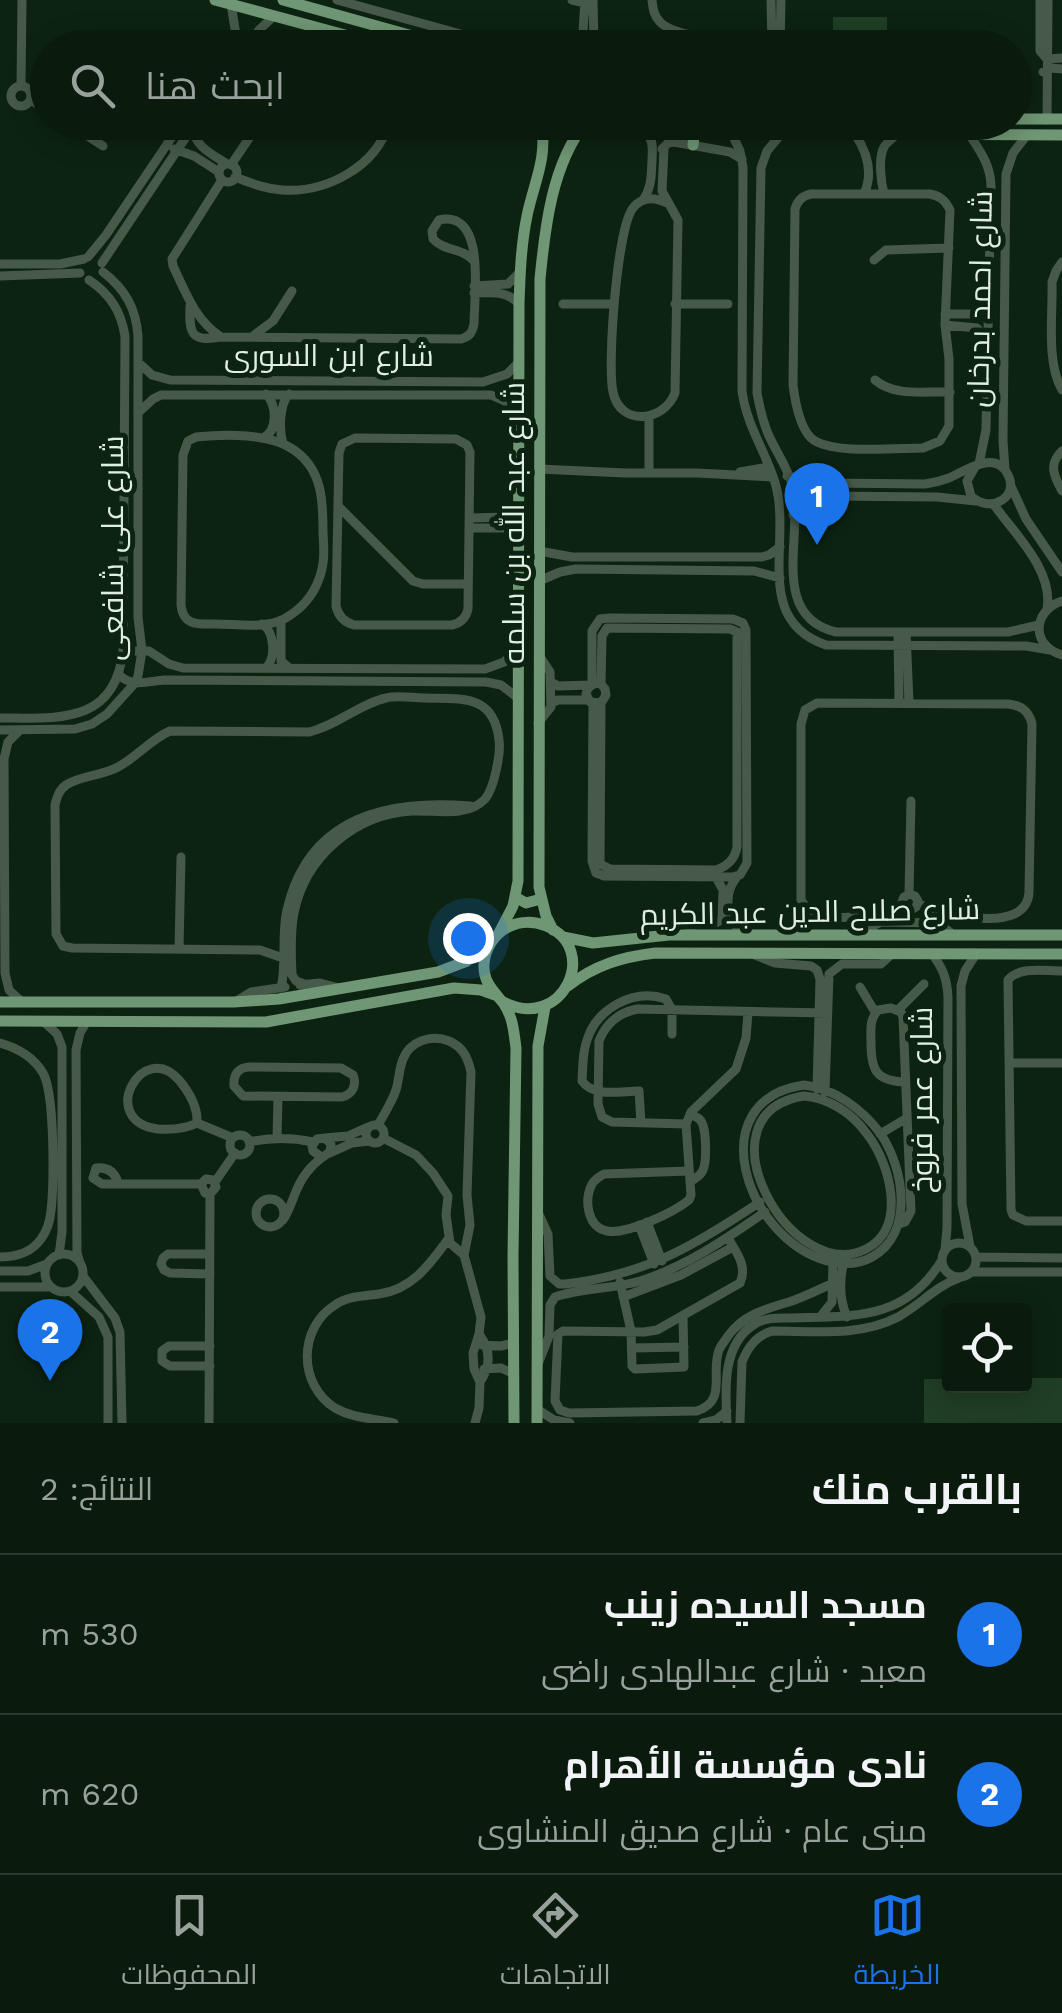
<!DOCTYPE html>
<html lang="ar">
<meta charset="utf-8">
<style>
body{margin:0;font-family:"Work Sans",Cairo,sans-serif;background:#132316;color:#f1f3f6;direction:rtl}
.controls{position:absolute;right:30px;bottom:30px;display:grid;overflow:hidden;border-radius:10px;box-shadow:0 5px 25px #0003}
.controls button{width:90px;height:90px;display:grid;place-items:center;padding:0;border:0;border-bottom:2px solid #2a382e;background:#0a1a0d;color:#f1f3f6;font:50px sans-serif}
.you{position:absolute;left:468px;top:938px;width:35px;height:35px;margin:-25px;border:8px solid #fff;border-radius:50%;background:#1a73e8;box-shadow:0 0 0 15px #1a73e833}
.badge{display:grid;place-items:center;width:65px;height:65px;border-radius:50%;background:#1a73e8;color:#fff;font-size:32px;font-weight:700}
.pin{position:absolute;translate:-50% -82px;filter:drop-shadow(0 2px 5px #0008)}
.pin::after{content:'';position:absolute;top:52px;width:35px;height:30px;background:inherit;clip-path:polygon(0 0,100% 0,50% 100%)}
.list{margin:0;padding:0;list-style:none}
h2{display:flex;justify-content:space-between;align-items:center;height:130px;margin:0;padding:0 40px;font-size:42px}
h2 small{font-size:32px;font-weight:400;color:#99a19d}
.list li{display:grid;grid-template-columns:65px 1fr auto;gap:30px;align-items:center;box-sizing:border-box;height:160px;padding:0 40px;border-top:2px solid #2a382e}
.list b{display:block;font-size:38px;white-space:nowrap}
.list p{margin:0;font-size:32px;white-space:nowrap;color:#99a19d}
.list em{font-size:32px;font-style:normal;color:#99a19d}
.icon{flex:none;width:55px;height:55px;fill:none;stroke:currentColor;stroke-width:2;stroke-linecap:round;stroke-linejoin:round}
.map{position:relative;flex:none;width:1062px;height:1423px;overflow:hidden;direction:ltr}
.search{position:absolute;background:#0a1a0d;box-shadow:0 5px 25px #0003;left:30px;right:30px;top:30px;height:110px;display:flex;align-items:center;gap:25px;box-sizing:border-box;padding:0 35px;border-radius:55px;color:#99a19d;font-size:38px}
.sheet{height:450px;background:#0a1a0d}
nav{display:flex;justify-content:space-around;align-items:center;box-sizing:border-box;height:140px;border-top:2px solid #2a382e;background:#0a1a0d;font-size:28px;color:#99a19d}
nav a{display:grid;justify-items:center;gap:5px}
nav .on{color:#1a73e8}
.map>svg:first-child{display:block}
.green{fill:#203e25}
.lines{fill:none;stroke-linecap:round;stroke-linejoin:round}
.minor{stroke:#475a49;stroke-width:9}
.major{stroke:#709775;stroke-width:11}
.labels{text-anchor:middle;stroke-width:10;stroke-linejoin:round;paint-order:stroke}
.street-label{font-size:30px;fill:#e0ede1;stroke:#0d2311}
</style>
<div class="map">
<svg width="1062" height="1423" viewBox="0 0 1062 1423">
<rect width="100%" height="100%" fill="#0d2311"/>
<!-- green -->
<path class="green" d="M833 17H887V47H833Z
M1025 1378H1062V1423H924V1379H949L950 1386H1024Z"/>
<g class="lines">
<!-- minor -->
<path class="minor" d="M337 0 511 48
M572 0 590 4
M593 0 594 48
M652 0C653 9 654 16 660 22 676 39 748 43 771 45
M771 0 772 47
M1040 0V51L1047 59 1062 58
M231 4 236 35 232 48
M247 48 259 30 274 16
M582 48 585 0
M780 48 781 0
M1043 72 1051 68 1062 69
M21 85 22 0
M11 96a10 10 0 1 1 20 0a10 10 0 1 1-20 0Z
M31 100 48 111
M1047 120 1048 0
M66 122 103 146
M468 122 481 128 488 135
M193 128C195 147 212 154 227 164
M731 132 740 151 743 167 742 391C747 428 767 453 776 486 791 543 753 620 826 645L1026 646 1050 650
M782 133 767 151 761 168 757 393C760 409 763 424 770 438 778 455 789 470 793 488 803 537 769 616 836 632H1008L1039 625
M579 134C596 127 636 119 649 137 654 143 652 153 652 161 651 176 652 187 643 200
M855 134C867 152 874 172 864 194
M969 134C980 151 990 164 991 185L986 430 979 464
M386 136 403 124
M174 149 194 156 219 172
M662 149 668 143 674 142 730 152 742 159
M664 149 662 191 678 220 675 393C664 422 620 427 613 392 607 365 617 228 633 208 642 196 655 197 667 203
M219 173a9 9 0 1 1 18 0a9 9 0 1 1-18 0Z
M231 165 260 122
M235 177C251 183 265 189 282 190 326 193 377 167 389 122
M222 180 172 259 173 266C186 293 195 320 221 337L461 339C470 336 472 333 474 324 474 297 487 209 439 220L432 231 433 239C445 252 462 247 474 261
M811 194H930C940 196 945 200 950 210L945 325 949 359V426L940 441 923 448C898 448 829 455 811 438 799 426 795 401 793 385L795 209C798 200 802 196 811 194Z
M884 194C881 182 878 158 884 147 885 144 895 136 897 134
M88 257 106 235 182 122
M874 260 886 250 949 248
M1062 262 1056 271 1052 282C1053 314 1046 363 1062 390
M102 263 196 122
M0 264H60L84 259
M0 276 80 273
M474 286 508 284 520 272
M474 293C492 293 506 290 519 304
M563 304H613
M675 304H728
M190 306C189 334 191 342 221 337
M945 314H976L987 304
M945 325 977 328 987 339
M253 336 273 321 292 291
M139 363 152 375 170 380 483 382 507 374 519 362
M875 380C895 397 925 391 950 392
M139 412 153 399 161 395H491L509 403 519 412
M649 416V473
M196 437C225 434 270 433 294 450 323 470 323 502 323 533 324 549 325 564 319 579 313 596 300 610 284 619 264 629 237 624 215 624 198 624 183 626 181 605L183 455 188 441Z
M263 438C278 431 277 405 266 394
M355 438 456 439 467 445 470 452 468 609C466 618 461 623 452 625H354C344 622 338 616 336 606L339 453 342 444Z
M283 444C279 430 279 405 289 394
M1062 451C1048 464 1054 476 1062 491
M539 469 625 473H697L773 477
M1005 469 1003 441 1006 174 1013 153 1027 135
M740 472 769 467
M787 476 826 483 925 484C933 483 941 481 949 478 965 471 994 450 1007 473 1021 496 991 515 971 496L967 481 975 467
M1011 486 1026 519 1062 572
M994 505C1015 534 1054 571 1047 609
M338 506 413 581 423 584H468
M793 515 808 501 827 496 937 497 976 501
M469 518 508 517 518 509
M469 528H508L519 536
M539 551 572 557H762L769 555 780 547
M539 581 560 572 576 569 754 571 780 578
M1062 601C1032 611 1031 646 1062 655
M281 620V661L289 668
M262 624C275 632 276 658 266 668
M898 632 899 703
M906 632 909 703
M123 651H149L169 664 183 668 485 669 504 662 519 649
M119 675C133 688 148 681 165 680L486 682 501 685 518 698
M551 682 558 686 590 685
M592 684V631L600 619 609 618 733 619 743 623 746 630 747 863 740 875 732 877 604 876 596 873 592 861 593 703
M601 684 595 683 588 688 586 694 590 702 601 703 606 695 605 689 601 684 602 636 607 628 730 629 737 632V847C735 859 728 866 716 870L610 869 600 864 601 703
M551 703 558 700H588
M0 718C57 718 115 725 123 651L125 336C121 311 110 294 89 280
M538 723 551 707 550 672 539 655
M0 730 75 729 92 724 107 714 135 683 138 676 142 651 138 617V336C136 308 125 289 103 272
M19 731 8 742 4 759 5 973 9 990 22 1002
M736 878C723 895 726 921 743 934
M909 894 915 896 918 901 916 907 911 910 904 908 902 902 904 897 909 894 911 801
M903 906C875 913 819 931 801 900V724L805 710 817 703 1008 704C1021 705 1029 711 1032 724L1029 892C1027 936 944 914 918 904
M868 934 875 925 881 922 939 923 952 934
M688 935 689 929 695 924 718 922 722 919 723 890 716 877
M179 949 181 857
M932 954C943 968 947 979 948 997L947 1228 945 1250
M755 955 775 963 811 966 817 970 820 979 817 1089
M283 958 260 950 72 948 63 946 56 934 55 805C57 797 59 790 66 785 81 775 102 776 118 767 137 757 151 739 170 731L309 732C336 726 359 704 386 698 398 695 412 698 424 698 460 699 494 693 499 740 501 753 494 789 485 799 467 818 436 810 412 811 355 814 305 857 294 913 290 933 291 955 292 975L296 981 304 984
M1062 971C1045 971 1019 966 1008 980L1011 1210 1013 1215 1026 1221H1062
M300 985 320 983 339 988
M860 987 875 1012
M281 988C287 963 281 936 287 910 308 817 387 799 470 806
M238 1000 251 992 285 987
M899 1009 924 984
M43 1021 57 1034 62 1047V1232L59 1255
M0 1043C18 1048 33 1056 43 1073 55 1094 54 1184 51 1211 50 1221 47 1231 41 1239 31 1253 16 1257 0 1257
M1009 1063H1062
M250 1067 341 1068 353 1075C357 1085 353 1094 342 1097L243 1096 234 1086C233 1074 239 1067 250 1067Z
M804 1085C834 1088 862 1109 880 1133 904 1167 915 1233 872 1257 858 1265 843 1265 827 1261 745 1238 700 1100 804 1085Z
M825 1092 829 974 842 964H881L892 954
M804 1096C829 1098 852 1113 867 1134 890 1163 908 1228 866 1249 791 1287 694 1113 804 1096Z
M690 1114C697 1118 700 1117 703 1125 706 1135 707 1161 703 1170 701 1176 695 1178 690 1182
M197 1123C198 1107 189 1092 179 1080 143 1038 96 1121 158 1129 172 1130 185 1129 197 1123L233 1138
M641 1123 639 1091C621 1091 594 1098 582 1081 583 1068 582 1053 587 1040 597 1008 634 988 666 999L672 1010V1034
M686 1124 612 1122 602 1117 598 1104 599 1041C606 1023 618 1013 637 1009L827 1013
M366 1134a9 9 0 1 1 18 0a9 9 0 1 1-18 0Z
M378 1125C384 1114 392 1102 396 1090 399 1080 399 1069 403 1059 410 1041 431 1034 449 1041 463 1047 468 1058 471 1072L467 1195 470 1225 464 1255 481 1317 479 1334 473 1353 474 1369 480 1382 479 1408 475 1423
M880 1134 907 1118
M230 1145a10 10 0 1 1 20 0a10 10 0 1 1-20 0Z
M277 1138 278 1097
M325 1138 348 1136 368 1127
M383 1138 416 1155 433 1173 448 1196 446 1215 450 1243 464 1255
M249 1142C272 1137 291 1137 313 1142
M330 1153 352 1143 370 1141
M689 1171 604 1174C599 1177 595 1179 592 1184 584 1200 587 1227 607 1231 627 1235 674 1212 689 1200L691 1195 686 1124 691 1112 736 1069 746 1038 748 1013
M215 1182 235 1153
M118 1183C115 1172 108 1167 96 1168L93 1178 102 1184H201
M256 1213a14 14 0 1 1 28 0a14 14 0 1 1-28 0Z
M538 1212 548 1234 550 1276 559 1284H565C646 1275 694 1246 760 1202
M283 1220C290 1210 292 1200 297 1189 305 1171 316 1161 330 1152L331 1144 325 1138 317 1139 312 1146 313 1151 320 1156
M647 1222 662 1261
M899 1224 905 1222 911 1211 903 1017 901 1012 891 1008 878 1010C869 1020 871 1030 871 1043 871 1070 876 1081 905 1082
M639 1225 654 1264
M728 1238C736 1252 748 1266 740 1283L657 1330 644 1332 563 1331 558 1334 555 1401 560 1410 569 1413 697 1411C728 1400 710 1374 719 1350 721 1345 725 1341 728 1336 743 1315 765 1309 789 1302 804 1297 818 1290 833 1283
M942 1260a17 17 0 1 1 34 0a17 17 0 1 1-34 0Z
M970 1246 962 1204 961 986 965 971 976 954
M210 1254H168L163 1258 161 1264 164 1270 170 1273 210 1274
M45 1273a19 19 0 1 1 38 0a19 19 0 1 1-38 0Z
M976 1257 1062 1258
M844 1261C839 1281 839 1299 847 1317
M80 1263 77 1253 76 1050 80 1033 87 1021
M0 1271H28L47 1264
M972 1272H1062
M83 1276 115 1318 120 1332 122 1423
M620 1282 631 1331 632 1366 635 1369 684 1367 683 1315
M0 1287H51
M70 1291 99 1317 108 1337V1423
M623 1297 681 1275 733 1247
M821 1316 832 1302 833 1261
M479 1334C491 1350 491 1366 480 1382
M482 1345 501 1346 514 1343
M210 1346H169L162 1351V1361L170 1366H210
M632 1348 684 1347
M538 1364 549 1336 550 1305 555 1297C581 1288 613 1289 640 1281 685 1267 726 1239 765 1212
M484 1369 501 1368 514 1374
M537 1409 554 1420 570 1423
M209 1423 210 1194 216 1187 213 1180 206 1179 201 1184 205 1193 210 1194
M394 1423C374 1418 354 1419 335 1408 298 1385 298 1328 335 1305 348 1296 364 1296 379 1294 413 1289 430 1264 449 1238
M703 1423 716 1420 727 1411
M727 1423C725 1390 722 1343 755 1324 766 1317 779 1318 792 1318 854 1316 905 1321 942 1260
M740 1423 742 1362C748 1347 756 1336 772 1331 814 1331 860 1337 898 1317 920 1305 936 1286 959 1278"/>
<!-- major -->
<path class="major" d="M215 0 393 48
M283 0 456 48
M1014 119H1062
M663 122 705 130 742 133 1062 135
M624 127 625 122
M693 145 695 128
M515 897 526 903 541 899
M553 930 546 916 539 887 540 279C545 227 552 164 586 122
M499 933 513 906 518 881 519 304C520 274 521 245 527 216 534 182 548 158 541 122
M563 937 593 943 669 935H1062
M568 986C595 965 622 957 655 953L1062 954
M0 1002H234L279 999 438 972 467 961 489 944
M503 1002C563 1033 601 948 546 926 534 921 520 921 508 927 494 934 485 949 484 964 483 983 494 991 504 1004 513 1017 514 1033 516 1048L513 1256 514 1423
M0 1021 266 1022 454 988 481 990 495 995
M537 1423 538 1046 545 1007"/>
</g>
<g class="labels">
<!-- street labels -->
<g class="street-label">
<text transform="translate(980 299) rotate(-89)" y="10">شارع احمد بدرخان</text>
<text x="329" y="366">شارع ابن السورى</text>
<text transform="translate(514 523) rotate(-90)" y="10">شارع عبد الله بن سلمه</text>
<text transform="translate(113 548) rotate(-90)" y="10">شارع على شافعى</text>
<text transform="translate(810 912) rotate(-1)" y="10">شارع صلاح الدين عبد الكريم</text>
<text transform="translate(922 1100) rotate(-90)" y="10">شارع عمر فروخ</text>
</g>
</g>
</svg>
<div class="controls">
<button><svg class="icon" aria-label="locate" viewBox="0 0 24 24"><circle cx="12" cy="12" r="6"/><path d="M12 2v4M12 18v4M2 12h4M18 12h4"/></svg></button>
</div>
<div class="you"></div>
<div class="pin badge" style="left:817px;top:545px">1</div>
<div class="pin badge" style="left:50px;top:1381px">2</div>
<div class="search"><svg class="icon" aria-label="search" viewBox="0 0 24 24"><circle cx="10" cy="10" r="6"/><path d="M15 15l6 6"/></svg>ابحث هنا</div>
</div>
<section class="sheet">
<h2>بالقرب منك<small>النتائج: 2</small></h2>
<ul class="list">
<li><span class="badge">1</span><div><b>مسجد السيده زينب</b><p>معبد · شارع عبدالهادى راضى</p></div><em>530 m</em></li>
<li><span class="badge">2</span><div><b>نادى مؤسسة الأهرام</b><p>مبنى عام · شارع صديق المنشاوى</p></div><em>620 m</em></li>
</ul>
</section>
<nav>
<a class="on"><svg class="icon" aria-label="map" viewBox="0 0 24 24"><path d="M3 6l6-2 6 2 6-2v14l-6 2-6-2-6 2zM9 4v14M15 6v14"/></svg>الخريطة</a>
<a><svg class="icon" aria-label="directions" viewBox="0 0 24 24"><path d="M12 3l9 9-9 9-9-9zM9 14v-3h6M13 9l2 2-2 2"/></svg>الاتجاهات</a>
<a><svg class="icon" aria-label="saved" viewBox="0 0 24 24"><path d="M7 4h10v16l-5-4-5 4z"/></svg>المحفوظات</a>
</nav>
